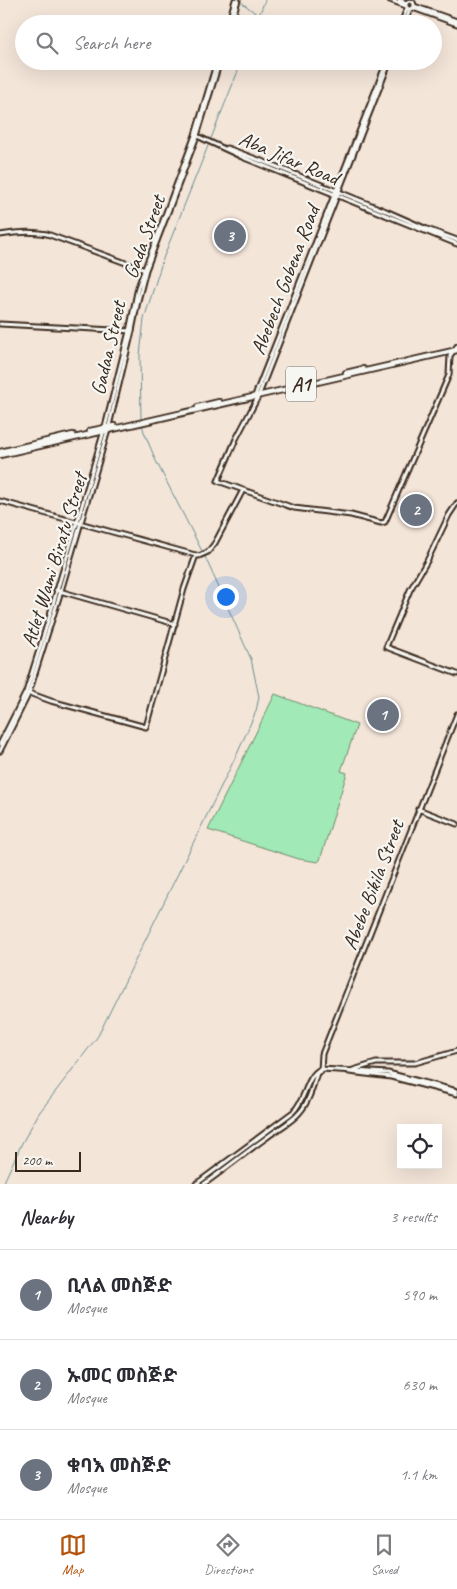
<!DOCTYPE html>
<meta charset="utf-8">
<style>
body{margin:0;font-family:Caveat,"Noto Sans Ethiopic",sans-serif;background:#f7f7f7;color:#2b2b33}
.controls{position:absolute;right:15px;bottom:15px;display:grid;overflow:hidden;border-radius:0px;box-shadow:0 5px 20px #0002}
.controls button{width:45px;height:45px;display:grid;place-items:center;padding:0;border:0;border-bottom:1px solid #e1e1e2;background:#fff;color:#2b2b33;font:25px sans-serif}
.scale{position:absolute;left:15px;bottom:12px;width:66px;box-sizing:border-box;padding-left:5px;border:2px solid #3b2a1e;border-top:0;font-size:14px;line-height:18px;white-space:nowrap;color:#3b2a1e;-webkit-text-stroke:4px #f6f6f2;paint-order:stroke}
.you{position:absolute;left:225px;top:596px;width:18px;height:18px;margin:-12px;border:4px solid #fff;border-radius:50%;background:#1a73e8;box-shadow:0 0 0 8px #1a73e833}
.badge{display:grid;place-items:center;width:32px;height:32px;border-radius:50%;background:#b45309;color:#fff;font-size:16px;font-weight:700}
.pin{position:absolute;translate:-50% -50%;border:2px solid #fff;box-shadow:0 1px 5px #0006}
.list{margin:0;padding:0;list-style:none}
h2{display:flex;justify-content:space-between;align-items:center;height:65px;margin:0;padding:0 20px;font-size:21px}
h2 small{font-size:16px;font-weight:400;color:#7c7c81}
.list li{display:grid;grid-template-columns:32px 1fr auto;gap:15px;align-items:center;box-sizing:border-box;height:90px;padding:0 20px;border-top:1px solid #e1e1e2}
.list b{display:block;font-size:19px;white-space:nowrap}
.list p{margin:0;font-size:16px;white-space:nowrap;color:#7c7c81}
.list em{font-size:16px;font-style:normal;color:#7c7c81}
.icon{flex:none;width:28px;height:28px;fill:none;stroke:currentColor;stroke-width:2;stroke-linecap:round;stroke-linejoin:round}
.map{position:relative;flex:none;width:457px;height:1184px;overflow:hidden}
.search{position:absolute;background:#fff;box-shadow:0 5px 20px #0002;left:15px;right:15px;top:15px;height:55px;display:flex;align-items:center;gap:12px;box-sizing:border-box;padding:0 18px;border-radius:28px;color:#7c7c81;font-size:19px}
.sheet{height:335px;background:#fff}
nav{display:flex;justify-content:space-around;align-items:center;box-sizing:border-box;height:70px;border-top:1px solid #e1e1e2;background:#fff;font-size:14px;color:#7c7c81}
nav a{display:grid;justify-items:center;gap:2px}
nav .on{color:#b45309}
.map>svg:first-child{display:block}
.green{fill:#a1e9b6;stroke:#6e8a6a}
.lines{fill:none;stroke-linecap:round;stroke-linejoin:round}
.stream{stroke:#668f90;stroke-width:1}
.tertiary-casing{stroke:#3b2a1e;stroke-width:7}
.secondary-casing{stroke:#3b2a1e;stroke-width:7}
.primary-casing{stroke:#3b2a1e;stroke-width:8}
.tertiary{stroke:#f6f6f2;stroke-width:3}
.secondary{stroke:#f6f6f2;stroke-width:3}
.primary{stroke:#f6f6f2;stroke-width:4.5}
.labels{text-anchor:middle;stroke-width:4.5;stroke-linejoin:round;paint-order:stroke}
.shield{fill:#f6f6f2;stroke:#73675e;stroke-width:1}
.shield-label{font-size:20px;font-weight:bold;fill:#3b2a1e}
.street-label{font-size:21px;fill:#3b2a1e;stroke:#f6f6f2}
</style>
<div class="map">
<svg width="457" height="1184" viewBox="0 0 457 1184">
<rect width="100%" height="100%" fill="#f4e5d9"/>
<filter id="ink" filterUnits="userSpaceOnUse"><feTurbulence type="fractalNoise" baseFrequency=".02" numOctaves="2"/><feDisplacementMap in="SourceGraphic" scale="10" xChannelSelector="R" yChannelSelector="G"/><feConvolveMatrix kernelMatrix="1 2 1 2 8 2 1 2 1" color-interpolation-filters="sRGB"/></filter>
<g filter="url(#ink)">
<!-- green -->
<path class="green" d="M275 694 357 725 341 771 347 773 320 860 318 862 299 859 208 830Z"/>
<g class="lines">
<!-- stream -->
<path class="stream" d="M240 1 259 16
M256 24 265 0
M141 420 140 355 144 319 164 256 242 61
M3 1184 22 1143 39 1113 98 1036 238 752 256 711 259 697 251 659 206 559 156 461 144 432 142 424"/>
<!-- tertiary casing -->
<g class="tertiary-casing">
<path id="tertiary" d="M390 0 406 6
M399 0 406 3
M406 5a4 4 0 1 1 8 0a4 4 0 1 1-8 0Z
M414 6 457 21
M413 8 457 24
M401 24 407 8
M405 24 410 9
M390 61 258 397 236 439 218 481 294 508 351 515 381 523 385 522 449 375 450 356 457 346
M197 136 242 157 457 244
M227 148 275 166 386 211 427 229 457 240
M0 235C16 232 31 231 47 234L145 270
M0 324 132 331
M254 398 387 61
M0 501 199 556 208 552 215 543 243 490
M457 503 449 515 427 561 410 590 386 647 457 674
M56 590 175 624
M29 693 51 701 146 727 184 589 196 555
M418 809 457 824
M353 1070 376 1063H415L457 1051"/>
</g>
<!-- secondary casing -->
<g class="secondary-casing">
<path id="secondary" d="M228 24 235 0
M231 24 238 0
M0 744 26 692 48 621 105 427 129 331 138 287 195 135 217 61
M0 751 29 693 61 591 108 430 132 331 138 301 146 270 197 136 220 61
M321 1071 322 1054 457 714
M349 1072 391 1077 457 1094
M196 1184 293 1112C306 1100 306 1075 321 1069L388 1073 457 1091
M204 1184C225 1169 245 1153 266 1138 277 1129 291 1123 300 1112 309 1102 313 1086 317 1073L321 1071"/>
</g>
<!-- primary casing -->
<g class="primary-casing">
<path id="primary" d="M346 373 363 369
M198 407 219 402
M90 431 114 426
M0 452 73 435
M0 455 457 350"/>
</g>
<!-- tertiary -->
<use href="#tertiary" class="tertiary"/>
<!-- secondary -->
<use href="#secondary" class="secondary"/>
<!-- primary -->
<use href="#primary" class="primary"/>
</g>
</g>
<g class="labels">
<!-- shield labels -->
<rect class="shield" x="286" y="366.5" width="30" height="35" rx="4"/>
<g class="shield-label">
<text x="301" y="391">A1</text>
</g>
<!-- street labels -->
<g class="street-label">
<text transform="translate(289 158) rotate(23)" y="7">Aba Jifar Road</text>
<text transform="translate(144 237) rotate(-70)" y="7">Gada Street</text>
<text transform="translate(285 280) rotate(-69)" y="7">Abebech Gobena Road</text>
<text transform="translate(108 348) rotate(-77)" y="7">Gadaa Street</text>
<text transform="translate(54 560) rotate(-73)" y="7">Atlet Wami Biratu Street</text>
<text transform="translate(373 885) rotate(-69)" y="7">Abebe Bikila Street</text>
</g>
</g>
</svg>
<div class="controls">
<button><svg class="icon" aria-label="locate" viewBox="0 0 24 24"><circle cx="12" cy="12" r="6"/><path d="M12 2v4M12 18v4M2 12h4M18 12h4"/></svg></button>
</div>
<div class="scale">200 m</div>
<div class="you"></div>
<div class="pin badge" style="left:383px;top:715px;background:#6b7280">1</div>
<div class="pin badge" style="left:416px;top:510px;background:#6b7280">2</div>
<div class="pin badge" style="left:230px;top:236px;background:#6b7280">3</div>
<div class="search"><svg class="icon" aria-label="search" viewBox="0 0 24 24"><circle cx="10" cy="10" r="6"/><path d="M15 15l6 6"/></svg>Search here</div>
</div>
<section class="sheet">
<h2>Nearby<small>3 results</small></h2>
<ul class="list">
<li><span class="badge" style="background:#6b7280">1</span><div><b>ቢላል መስጅድ</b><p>Mosque</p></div><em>590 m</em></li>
<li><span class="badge" style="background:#6b7280">2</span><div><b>ኡመር መስጅድ</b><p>Mosque</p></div><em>630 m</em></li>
<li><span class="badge" style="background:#6b7280">3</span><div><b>ቁባእ መስጅድ</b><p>Mosque</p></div><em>1.1 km</em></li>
</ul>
</section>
<nav>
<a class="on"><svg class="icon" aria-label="map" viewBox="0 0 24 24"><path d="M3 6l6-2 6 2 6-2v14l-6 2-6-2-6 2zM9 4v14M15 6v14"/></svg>Map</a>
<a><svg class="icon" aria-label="directions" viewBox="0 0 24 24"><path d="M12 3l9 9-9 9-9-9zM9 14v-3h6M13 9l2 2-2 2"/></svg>Directions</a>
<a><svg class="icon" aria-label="saved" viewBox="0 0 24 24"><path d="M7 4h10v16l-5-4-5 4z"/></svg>Saved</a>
</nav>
